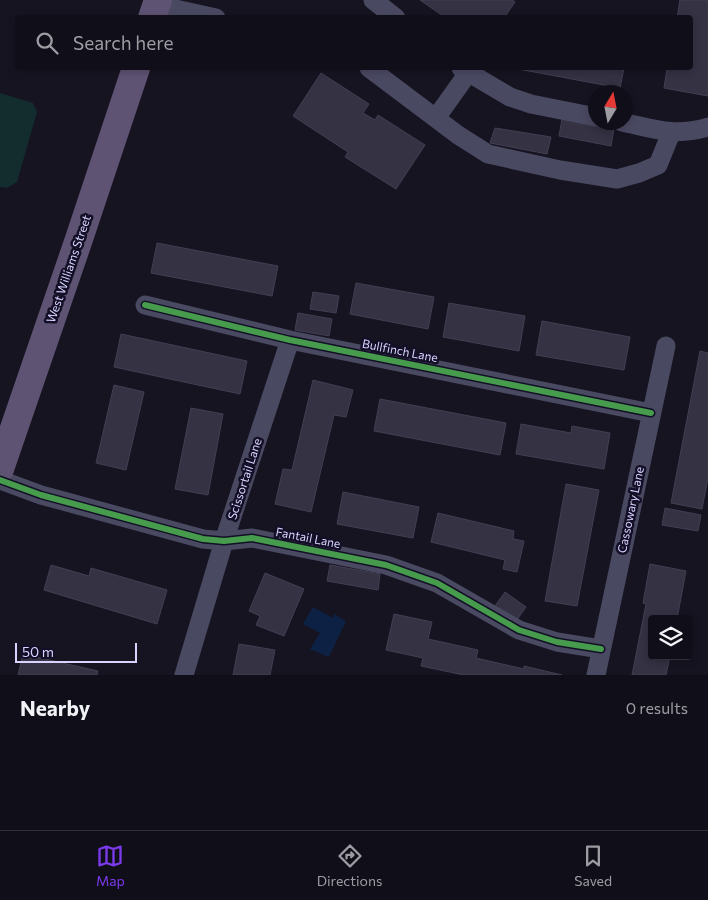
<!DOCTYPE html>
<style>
body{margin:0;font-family:Commissioner,sans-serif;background:#191822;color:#f1f3f6}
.controls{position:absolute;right:15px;bottom:15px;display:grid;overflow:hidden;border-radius:5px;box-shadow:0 2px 8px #0003}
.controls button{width:45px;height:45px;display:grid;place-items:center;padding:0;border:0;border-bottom:1px solid #302f38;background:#100f19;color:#f1f3f6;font:25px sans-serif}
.compass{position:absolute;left:588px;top:85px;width:45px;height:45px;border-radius:50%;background:#100f19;box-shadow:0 2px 8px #0003;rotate:10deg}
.scale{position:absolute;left:15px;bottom:12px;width:122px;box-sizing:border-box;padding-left:5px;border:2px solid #d9d4ff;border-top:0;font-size:14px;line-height:18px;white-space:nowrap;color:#d9d4ff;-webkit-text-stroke:4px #130f26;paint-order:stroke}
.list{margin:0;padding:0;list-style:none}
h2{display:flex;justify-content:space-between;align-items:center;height:65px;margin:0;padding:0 20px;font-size:21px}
h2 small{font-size:16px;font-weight:400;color:#9c9ca2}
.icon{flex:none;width:28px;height:28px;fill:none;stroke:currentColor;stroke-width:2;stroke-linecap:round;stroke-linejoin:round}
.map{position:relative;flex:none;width:708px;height:675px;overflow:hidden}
.search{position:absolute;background:#100f19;box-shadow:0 2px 8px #0003;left:15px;right:15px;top:15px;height:55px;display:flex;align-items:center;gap:12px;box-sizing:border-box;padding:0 18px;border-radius:5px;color:#9c9ca2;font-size:19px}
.sheet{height:155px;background:#100f19}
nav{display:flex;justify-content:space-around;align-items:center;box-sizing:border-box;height:70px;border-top:1px solid #302f38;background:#100f19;font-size:14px;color:#9c9ca2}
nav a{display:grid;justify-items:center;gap:2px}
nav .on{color:#7c3aed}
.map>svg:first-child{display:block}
.green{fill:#132c2d}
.water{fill:#0d2144}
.building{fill:#343243;stroke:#433f54}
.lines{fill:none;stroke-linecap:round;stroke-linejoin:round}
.minor{stroke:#4a4962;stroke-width:19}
.primary{stroke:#5e5373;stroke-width:28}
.cycleway-casing{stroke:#130f26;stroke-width:9}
.cycleway{stroke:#469c4c;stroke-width:6}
.labels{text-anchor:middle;stroke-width:5;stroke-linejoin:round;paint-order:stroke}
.street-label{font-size:12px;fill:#d9d4ff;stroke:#130f26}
</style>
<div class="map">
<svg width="708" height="675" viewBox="0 0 708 675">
<rect width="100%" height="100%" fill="#161421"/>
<!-- green -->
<path class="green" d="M0 93 33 103 37 112 17 182 7 188 0 187Z"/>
<!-- water -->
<path class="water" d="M313 607 333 618 334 614 346 621 329 657 310 649 320 633 303 624Z"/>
<!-- building -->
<path class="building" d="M420 0H512L515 2 504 18H446Z
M680 0H708V96L664 88 667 68H690V18H677Z
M518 68H624L620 88 518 69Z
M321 73 369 104 363 113 375 120 378 115 425 145 396 189 345 157 348 152 293 116Z
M562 119 614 128 611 146 559 136Z
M495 128 551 137 547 154 490 143Z
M157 243 278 266 272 296 151 273Z
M356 283 434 297 428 329 350 314Z
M313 292 339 296 336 313 310 309Z
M449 303 525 316 519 351 443 337Z
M298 313 332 319 329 336 295 330Z
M542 321 630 337 624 370 536 355Z
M121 334 247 361 240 394 114 367Z
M700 351 708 353V478L702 509 671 503Z
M313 380 353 390 346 417 334 415 311 512 275 504 283 469 292 470Z
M114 385 144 392 126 470 96 463Z
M380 399 506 423 500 455 374 431Z
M191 408 223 414 208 495 175 489Z
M521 424 571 433 572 426 610 433 604 469 516 454Z
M566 484 599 490 577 606 545 601Z
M343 492 419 507 413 538 337 524Z
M665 508 701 515 698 531 662 525Z
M438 513 514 531 513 539 524 541 517 572 503 569 505 560 431 542Z
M650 564 686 571 677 619H652V656H670L666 675H632L646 604 643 603Z
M51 565 89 576 91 568 167 590 157 624 44 590Z
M330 565 380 574 378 590 327 581Z
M265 573 304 589 284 636 256 625 260 616 249 611Z
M505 592 526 607 516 621 495 606Z
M394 614 432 622 428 639 478 650 476 658 524 669V666L562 675H464L421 666 423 658 386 650Z
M239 644 275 650 270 675H233Z
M23 654 98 671 97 675H18Z"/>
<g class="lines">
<!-- minor -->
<path class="minor" d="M373 0 396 18
M157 5 216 18
M369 68 458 135 488 154 560 170 617 179 639 173 658 165 671 133
M461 68 510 97 531 104 596 117
M436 118 468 73
M622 122C655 129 674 137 708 127
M145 305 290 340 651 413
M0 480 41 495 203 539 224 541 252 538 386 565 437 583 519 630 557 642 601 649
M184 675 224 541 290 340
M596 675 666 346"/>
<!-- primary -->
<path class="primary" d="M152 18 158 0
M0 469 79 239 136 68"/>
<!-- cycleway casing -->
<g class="cycleway-casing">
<path id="cycleway" d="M145 305 290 340 651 413
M0 480 41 495 203 539 224 541 252 538 386 565 437 583 519 630 557 642 601 649"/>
</g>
<!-- cycleway -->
<use href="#cycleway" class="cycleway"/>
</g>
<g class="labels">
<!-- street labels -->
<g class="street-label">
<text transform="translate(69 269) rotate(-71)" y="4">West Williams Street</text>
<text transform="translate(400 351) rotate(11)" y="4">Bullfinch Lane</text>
<text transform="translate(245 479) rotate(-72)" y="4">Scissortail Lane</text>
<text transform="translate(631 510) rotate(-78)" y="4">Cassowary Lane</text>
<text transform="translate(308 538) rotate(11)" y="4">Fantail Lane</text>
</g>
</g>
</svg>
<div class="controls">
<button><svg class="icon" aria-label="layers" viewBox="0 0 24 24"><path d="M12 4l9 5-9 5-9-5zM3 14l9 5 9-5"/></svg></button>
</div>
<svg class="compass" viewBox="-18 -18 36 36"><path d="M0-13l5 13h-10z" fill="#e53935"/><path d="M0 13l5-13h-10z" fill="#9c9ca2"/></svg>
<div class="scale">50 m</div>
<div class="search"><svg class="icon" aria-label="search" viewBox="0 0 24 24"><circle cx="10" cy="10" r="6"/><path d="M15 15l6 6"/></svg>Search here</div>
</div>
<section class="sheet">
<h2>Nearby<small>0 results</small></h2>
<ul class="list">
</ul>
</section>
<nav>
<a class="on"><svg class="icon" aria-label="map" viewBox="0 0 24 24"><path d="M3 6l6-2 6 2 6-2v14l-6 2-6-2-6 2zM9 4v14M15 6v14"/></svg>Map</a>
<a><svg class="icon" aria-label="directions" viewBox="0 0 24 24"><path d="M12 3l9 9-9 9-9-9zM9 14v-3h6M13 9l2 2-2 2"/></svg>Directions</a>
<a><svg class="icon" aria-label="saved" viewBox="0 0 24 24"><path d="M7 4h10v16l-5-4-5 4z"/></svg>Saved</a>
</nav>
